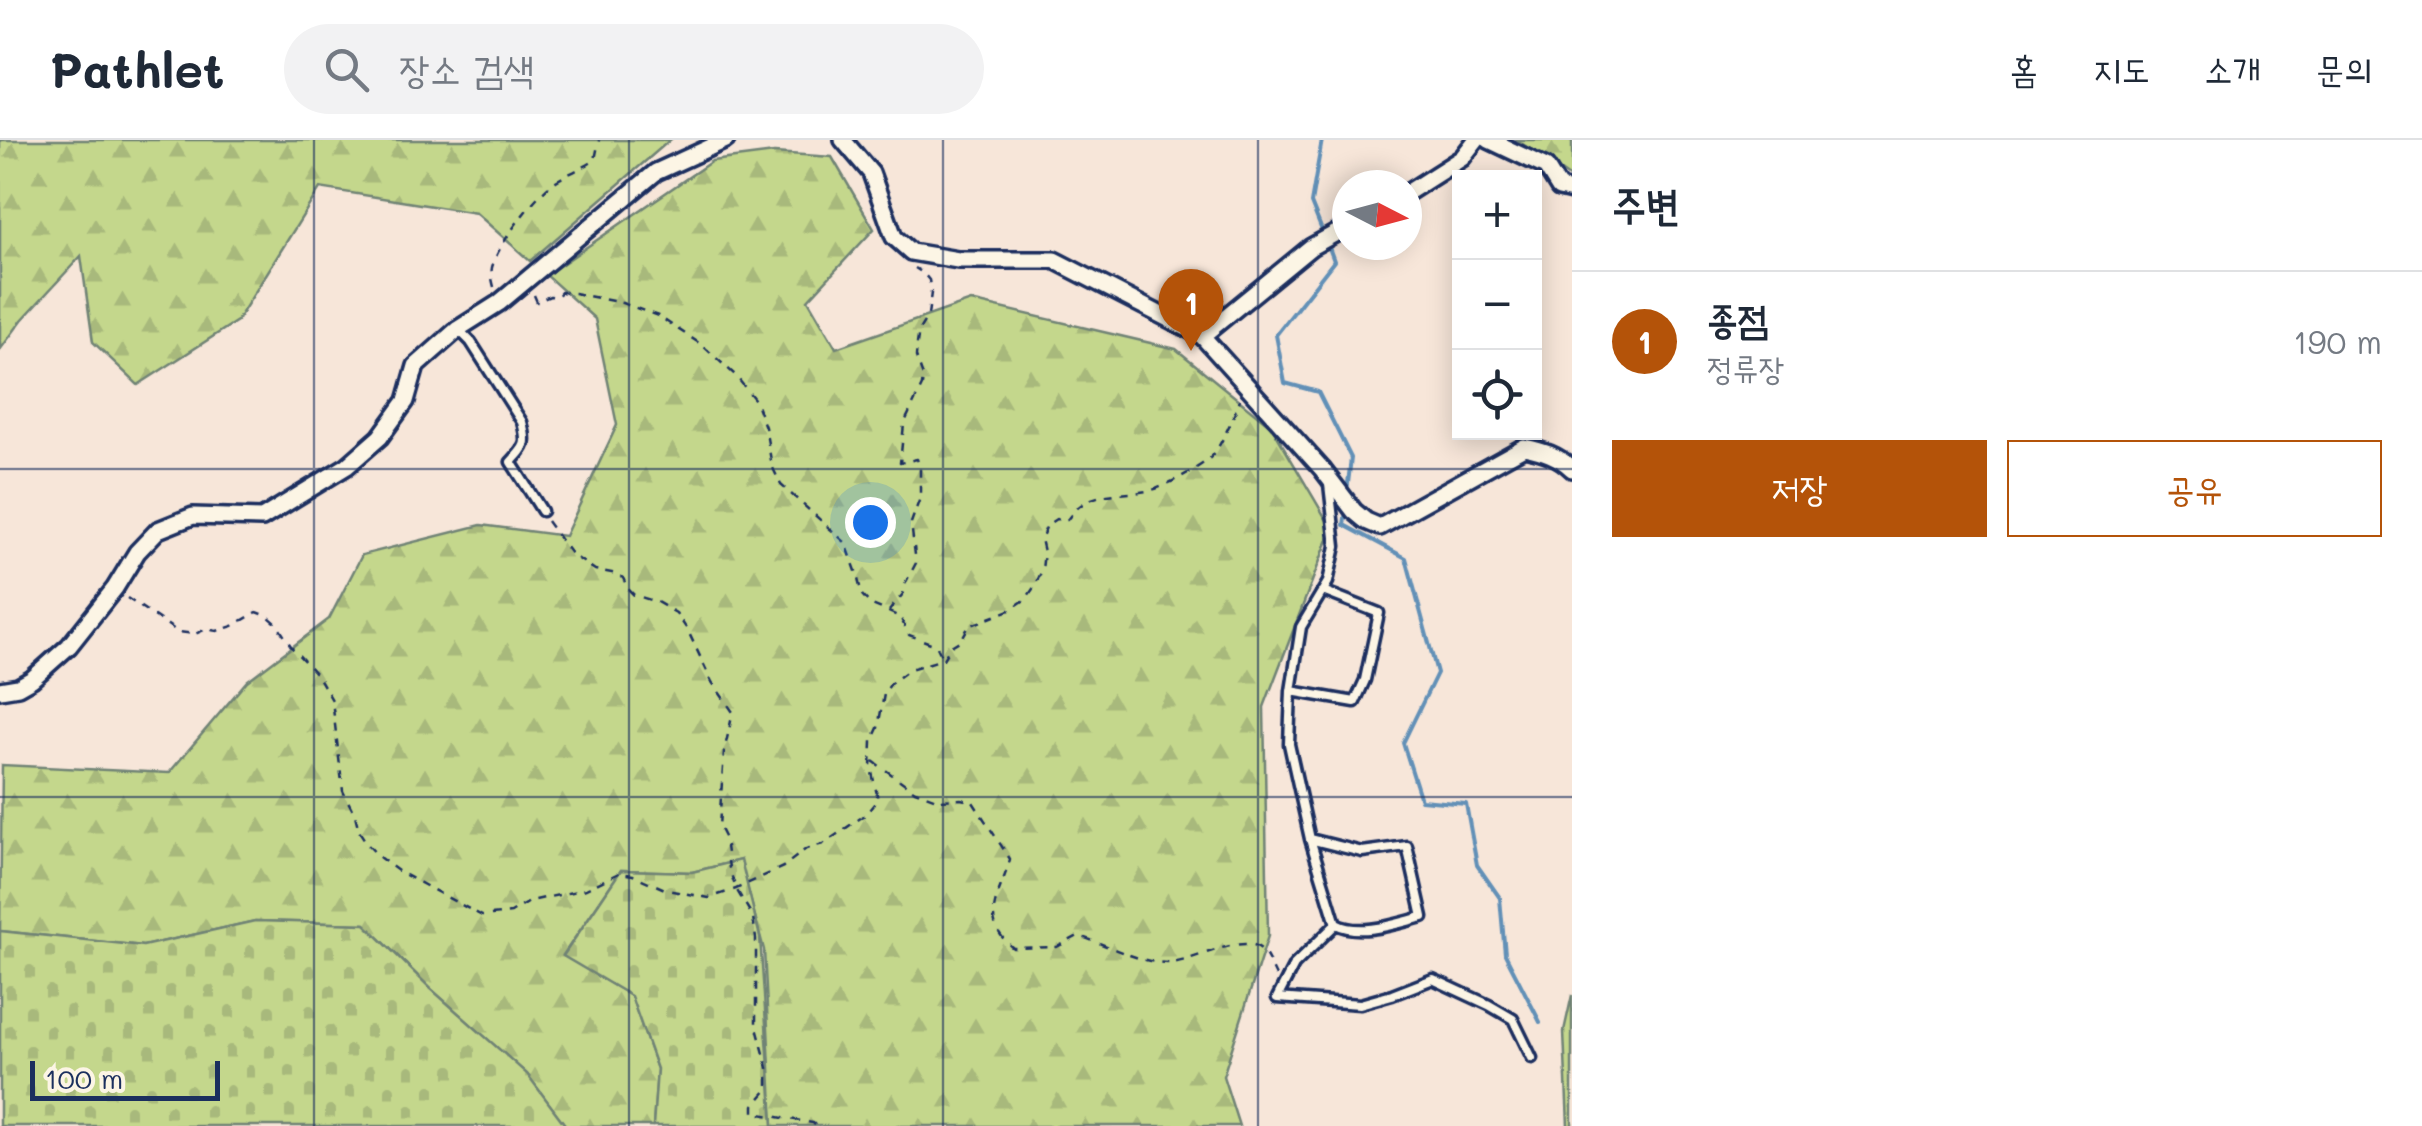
<!DOCTYPE html>
<html lang="ko">
<meta charset="utf-8">
<style>
body{margin:0;font-family:Mali,"Poor Story",sans-serif;background:#f2f2f3;color:#1f2937}
.controls{position:absolute;right:30px;top:30px;display:grid;overflow:hidden;border-radius:0px;box-shadow:0 5px 25px #0003}
.controls button{width:90px;height:90px;display:grid;place-items:center;padding:0;border:0;border-bottom:2px solid #e0e1e3;background:#fff;color:#1f2937;font:50px sans-serif}
.compass{position:absolute;left:1332px;top:30px;width:90px;height:90px;border-radius:50%;background:#fff;box-shadow:0 5px 25px #0003;rotate:96deg}
.scale{position:absolute;left:30px;bottom:25px;width:190px;box-sizing:border-box;padding-left:10px;border:5px solid #1b2f5e;border-top:0;font-size:28px;line-height:35px;white-space:nowrap;color:#1b2f5e;-webkit-text-stroke:8px #fcf5e5;paint-order:stroke}
.you{position:absolute;left:870px;top:382px;width:35px;height:35px;margin:-25px;border:8px solid #fff;border-radius:50%;background:#1a73e8;box-shadow:0 0 0 15px #1a73e833}
.badge{display:grid;place-items:center;width:65px;height:65px;border-radius:50%;background:#b45309;color:#fff;font-size:32px;font-weight:700}
.pin{position:absolute;translate:-50% -82px;filter:drop-shadow(0 2px 5px #0008)}
.pin::after{content:'';position:absolute;top:52px;width:35px;height:30px;background:inherit;clip-path:polygon(0 0,100% 0,50% 100%)}
.list{margin:0;padding:0;list-style:none}
h2{display:flex;justify-content:space-between;align-items:center;height:130px;margin:0;padding:0 40px;font-size:42px}
h2 small{font-size:32px;font-weight:400;color:#747a83}
.list li{display:grid;grid-template-columns:65px 1fr auto;gap:30px;align-items:center;box-sizing:border-box;height:140px;padding:0 40px;border-top:2px solid #e0e1e3}
.list b{display:block;font-size:38px;white-space:nowrap}
.list p{margin:0;font-size:32px;white-space:nowrap;color:#747a83}
.list em{font-size:32px;font-style:normal;color:#747a83}
.actions{display:flex;gap:20px;padding:30px 40px}
.actions a{flex:1;padding:22px 0;border:2px solid #b45309;border-radius:0px;text-align:center;font-size:35px;color:#b45309}
.actions .main{background:#b45309;color:#fff}
.icon{flex:none;width:55px;height:55px;fill:none;stroke:currentColor;stroke-width:2;stroke-linecap:round;stroke-linejoin:round}
.map{position:relative;flex:none;width:1572px;height:986px;overflow:hidden}
header{display:flex;align-items:center;gap:60px;box-sizing:border-box;height:140px;padding:0 50px;background:#fff;border-bottom:2px solid #e0e1e3}
header strong{font-size:48px}
nav{display:flex;gap:55px;margin-inline-start:auto;font-size:35px}
.search{width:700px;height:90px;background:#f2f2f3;display:flex;align-items:center;gap:25px;box-sizing:border-box;padding:0 35px;border-radius:55px;color:#747a83;font-size:38px}
main{display:flex}
aside{flex:1;background:#fff}
.map>svg:first-child{display:block}
.forest{fill:url(#forest-firs);stroke:#708375;stroke-width:2.5}
.cemetery{fill:url(#cemetery-stones);stroke:#708375;stroke-width:2.5}
.lines{fill:none;stroke-linecap:round;stroke-linejoin:round}
.stream{stroke:#6290b7;stroke-width:4}
.service-casing{stroke:#1b2f5e;stroke-width:15}
.minor-casing{stroke:#1b2f5e;stroke-width:22}
.path{stroke:#1b2f5e;stroke-width:2.5;stroke-dasharray:8 8;stroke-linecap:butt}
.service{stroke:#fcf5e5;stroke-width:8}
.minor{stroke:#fcf5e5;stroke-width:15}
.grid{fill:none;stroke:#1b2f5e;stroke-width:2.5;stroke-opacity:0.55}
</style>
<header>
<strong>Pathlet</strong>
<div class="search"><svg class="icon" aria-label="search" viewBox="0 0 24 24"><circle cx="10" cy="10" r="6"/><path d="M15 15l6 6"/></svg>장소 검색</div>
<nav><a>홈</a><a>지도</a><a>소개</a><a>문의</a></nav>
</header>
<main>
<div class="map">
<svg width="1572" height="986" viewBox="0 0 1572 986">
<defs>
<pattern id="forest-firs" width="22" height="20" patternUnits="userSpaceOnUse" patternTransform="scale(2.5)"><rect width="22" height="20" fill="#c4d78c"/><path d="M5 1l3.5 6h-7zM16 11l3.5 6h-7z" fill="#a8b97b"/></pattern>
<pattern id="cemetery-stones" width="16" height="16" patternUnits="userSpaceOnUse" patternTransform="scale(2.5)"><rect width="16" height="16" fill="#c4d78c"/><path d="M2 7V4a2 2 0 0 1 4 0v3zM10 15v-3a2 2 0 0 1 4 0v3z" fill="#a8b97b"/></pattern>
</defs>
<rect width="100%" height="100%" fill="#f7e6d9"/>
<filter id="ink" filterUnits="userSpaceOnUse"><feTurbulence type="fractalNoise" baseFrequency=".01" numOctaves="2"/><feDisplacementMap in="SourceGraphic" scale="20" xChannelSelector="R" yChannelSelector="G"/><feConvolveMatrix kernelMatrix="1 2 1 2 8 2 1 2 1" color-interpolation-filters="sRGB"/></filter>
<g filter="url(#ink)">
<!-- forest -->
<path class="forest" d="M0 0H670L530 121 476 73 320 48 237 181 138 245 93 202 81 116 22 180 0 210Z
M1517 0H1572V39L1569 37Z
M774 13 832 17 874 89 808 160 836 208 971 161 1176 209 1272 287 1332 389 1264 567 1268 796 1223 936 1239 986H773L764 810 740 720 692 732 621 730 563 815 631 856 657 929 653 986H566L527 934 430 848 365 784 255 781 143 806 0 791 2 625 169 633 247 541 329 479 362 415 481 385 565 396 617 285 595 179 546 135 712 21Z
M1572 855V986H1568L1564 891Z"/>
<!-- cemetery -->
<path class="cemetery" d="M741 720 760 797 773 986H653L657 929 631 856 563 816 621 730 692 732Z
M255 781 365 784 430 848 527 934 566 986H0V791L143 806Z"/>
<g class="lines">
<!-- stream -->
<path class="stream" d="M1322 0 1311 63 1323 93
M1327 102 1334 121 1276 195 1285 243 1318 252 1351 318 1347 352
M1346 371 1344 385 1406 418 1437 533 1403 603 1421 660 1466 664 1477 725 1500 758 1505 814 1540 882"/>
<!-- service casing -->
<g class="service-casing">
<path id="service" d="M458 189 471 202 522 282C528 304 526 306 511 322L542 371
M1329 344 1336 406 1328 442 1301 487 1291 551 1289 604 1310 699 1336 784
M1291 551 1355 562 1365 540 1379 473 1323 451
M1310 699 1362 712 1407 706 1423 777C1398 783 1360 797 1336 784
M1336 784 1294 825 1277 858 1360 864 1392 855 1433 839 1489 865 1513 879 1532 918"/>
</g>
<!-- minor casing -->
<g class="minor-casing">
<path id="minor" d="M843 0 871 33 894 97 911 112 958 120H1054L1202 196 1322 329 1354 371 1366 381 1380 387 1524 307C1543 311 1558 315 1572 329
M1489 0 1546 27 1559 48 1572 51
M1407 53 1462 18 1476 0
M1202 196 1311 107 1347 87
M0 550 18 547 32 539 69 506 115 448 137 412 158 390 193 376 262 378 347 326 380 297 406 261 416 226 458 189 499 163 656 32 726 0"/>
</g>
<!-- path -->
<path class="path" d="M494 147C492 139 490 132 493 124 499 104 536 54 553 43 566 34 582 29 595 20L599 0
M534 155 537 162 550 156 557 157 561 152 574 153 622 163 658 176 702 205 735 235 755 260 765 287 772 326 781 345 846 403 856 431 862 455 870 464 900 477 909 495 936 505 943 519
M547 381 571 414 595 430 617 434 623 438 628 449 634 455 657 462 676 473 688 491 712 542 733 572 724 612 719 687 725 699 729 728 736 749 753 777 756 799V884L768 928V949L754 965V973L813 983 816 986
M127 458 178 492 195 494 206 489 217 491 233 486 257 472 268 476 276 483 293 509 318 536 332 560 343 651 355 675 359 691 368 705 379 717 398 731 482 776 511 773 531 761 586 749 619 733 633 735 667 750 709 758 736 749 783 727 806 709 823 704 865 675 878 659 871 628 872 601 878 588 884 554 891 543 910 529 943 519 951 506 961 500 969 486 1010 470 1026 459 1035 446 1042 430 1044 412 1041 399 1047 385 1056 379 1067 380C1091 346 1117 358 1152 350 1164 347 1205 325 1213 315 1221 305 1236 272 1240 259
M889 471 903 454 906 442 916 423 911 383 920 358V328L917 319 900 323 904 284 922 246 923 236 916 217 917 204 919 190 928 175 931 153 929 140 923 133 915 128
M873 621 915 651 939 660 961 659 973 662 1010 719C1001 755 977 778 1013 808L1057 807 1078 796C1108 804 1137 823 1169 823 1191 823 1243 792 1261 809 1267 815 1272 828 1276 836"/>
<!-- service -->
<use href="#service" class="service"/>
<!-- minor -->
<use href="#minor" class="minor"/>
</g>
</g>
<!-- grid -->
<path class="grid" d="M314 0V986M629 0V986M943 0V986M1258 0V986M0 329H1572M0 657H1572"/>
</svg>
<div class="controls">
<button>+</button>
<button>−</button>
<button><svg class="icon" aria-label="locate" viewBox="0 0 24 24"><circle cx="12" cy="12" r="6"/><path d="M12 2v4M12 18v4M2 12h4M18 12h4"/></svg></button>
</div>
<svg class="compass" viewBox="-18 -18 36 36"><path d="M0-13l5 13h-10z" fill="#e53935"/><path d="M0 13l5-13h-10z" fill="#747a83"/></svg>
<div class="scale">100 m</div>
<div class="you"></div>
<div class="pin badge" style="left:1191px;top:211px">1</div>
</div>
<aside>
<h2>주변<small></small></h2>
<ul class="list">
<li><span class="badge">1</span><div><b>종점</b><p>정류장</p></div><em>190 m</em></li>
</ul>
<div class="actions"><a class="main">저장</a><a>공유</a></div>
</aside>
</main>
